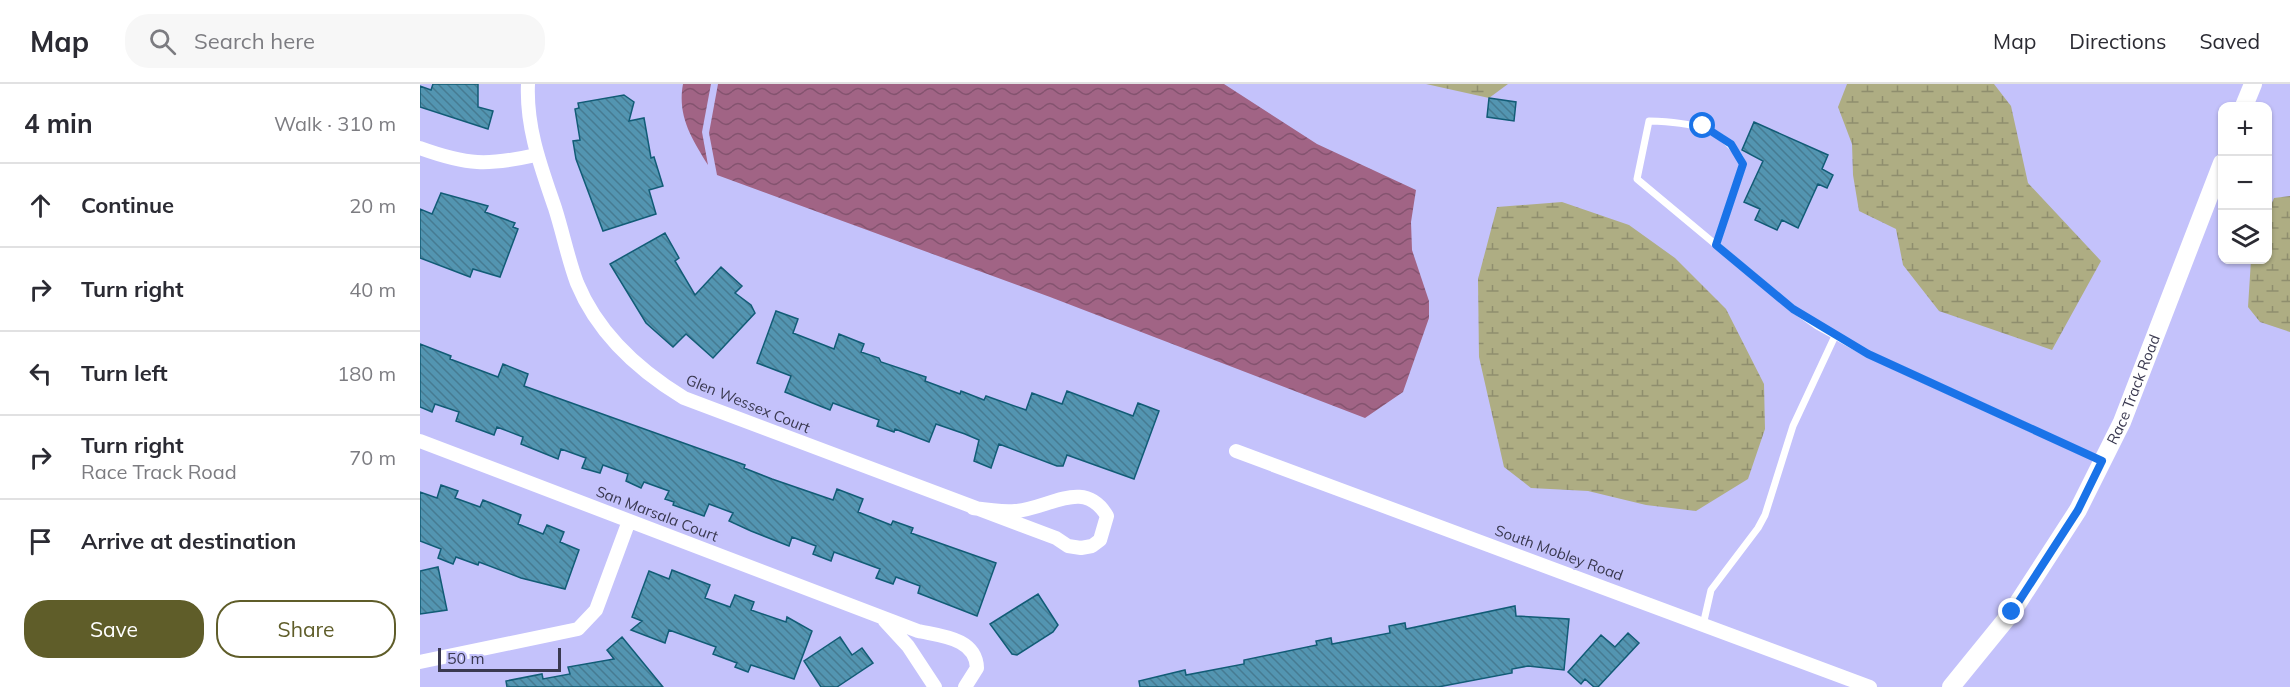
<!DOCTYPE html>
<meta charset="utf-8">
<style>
body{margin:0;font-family:Mulish,sans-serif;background:#f7f7f7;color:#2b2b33}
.controls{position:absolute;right:18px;top:18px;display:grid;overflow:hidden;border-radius:12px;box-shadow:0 2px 4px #0004}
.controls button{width:54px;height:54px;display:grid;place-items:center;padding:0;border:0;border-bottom:2px solid #e1e1e2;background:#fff;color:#2b2b33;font:30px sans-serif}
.scale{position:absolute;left:18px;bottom:15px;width:123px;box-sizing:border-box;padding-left:6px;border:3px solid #3a3950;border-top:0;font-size:16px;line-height:21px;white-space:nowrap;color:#3a3950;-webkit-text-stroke:4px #c4c2fb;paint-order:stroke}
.stop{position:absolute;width:18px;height:18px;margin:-14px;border:4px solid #1a73e8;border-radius:50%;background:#fff}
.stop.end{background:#1a73e8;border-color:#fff;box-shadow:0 2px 6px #0008}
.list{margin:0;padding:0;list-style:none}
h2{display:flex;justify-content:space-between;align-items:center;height:78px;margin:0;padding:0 24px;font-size:26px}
h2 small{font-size:20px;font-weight:400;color:#7c7c81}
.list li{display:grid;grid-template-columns:39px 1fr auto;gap:18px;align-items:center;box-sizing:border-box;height:84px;padding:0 24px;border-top:2px solid #e1e1e2}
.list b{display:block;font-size:22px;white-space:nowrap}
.list p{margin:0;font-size:20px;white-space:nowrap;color:#7c7c81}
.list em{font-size:20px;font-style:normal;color:#7c7c81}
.actions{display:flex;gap:12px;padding:18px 24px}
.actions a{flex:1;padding:14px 0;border:2px solid #5f5d29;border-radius:24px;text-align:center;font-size:21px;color:#5f5d29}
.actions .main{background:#5f5d29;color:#fff}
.icon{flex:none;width:33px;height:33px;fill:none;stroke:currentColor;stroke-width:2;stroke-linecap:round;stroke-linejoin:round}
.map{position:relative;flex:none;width:1870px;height:603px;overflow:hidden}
header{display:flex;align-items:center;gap:36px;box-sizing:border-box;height:84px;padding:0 30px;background:#fff;border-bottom:2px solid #e1e1e2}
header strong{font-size:28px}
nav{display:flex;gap:33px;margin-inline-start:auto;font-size:21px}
.search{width:420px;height:54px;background:#f7f7f7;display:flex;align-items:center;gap:15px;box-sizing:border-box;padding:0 21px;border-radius:24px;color:#7c7c81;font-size:22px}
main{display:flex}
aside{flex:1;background:#fff}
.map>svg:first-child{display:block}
.wetland{fill:url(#wetland-marsh)}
.water{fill:url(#water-waves)}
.building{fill:url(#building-back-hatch);stroke:#125c76;stroke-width:1.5}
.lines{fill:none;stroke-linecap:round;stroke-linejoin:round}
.service{stroke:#fff;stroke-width:7}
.minor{stroke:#fff;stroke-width:14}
.secondary{stroke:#fff;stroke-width:18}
.route{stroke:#1a73e8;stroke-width:8}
.labels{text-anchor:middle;stroke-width:4.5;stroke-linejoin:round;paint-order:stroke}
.street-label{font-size:15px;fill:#3a3950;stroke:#c4c2fb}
</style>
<header>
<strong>Map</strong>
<div class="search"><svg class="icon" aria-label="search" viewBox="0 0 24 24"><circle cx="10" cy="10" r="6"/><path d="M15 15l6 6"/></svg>Search here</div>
<nav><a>Map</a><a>Directions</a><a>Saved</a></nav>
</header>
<main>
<aside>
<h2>4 min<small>Walk · 310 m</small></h2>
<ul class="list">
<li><svg class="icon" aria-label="ahead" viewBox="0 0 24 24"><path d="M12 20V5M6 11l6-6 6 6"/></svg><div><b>Continue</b></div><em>20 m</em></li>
<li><svg class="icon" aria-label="right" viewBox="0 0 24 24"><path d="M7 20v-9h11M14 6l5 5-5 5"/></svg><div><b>Turn right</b></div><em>40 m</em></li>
<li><svg class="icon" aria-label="left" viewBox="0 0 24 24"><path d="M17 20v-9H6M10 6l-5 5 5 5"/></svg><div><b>Turn left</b></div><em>180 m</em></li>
<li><svg class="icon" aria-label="right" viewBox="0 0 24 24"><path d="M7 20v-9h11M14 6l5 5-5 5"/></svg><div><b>Turn right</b><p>Race Track Road</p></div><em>70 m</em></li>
<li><svg class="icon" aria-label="arrive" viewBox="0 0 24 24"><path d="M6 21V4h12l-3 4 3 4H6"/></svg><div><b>Arrive at destination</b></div></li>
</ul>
<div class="actions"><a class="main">Save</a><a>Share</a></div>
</aside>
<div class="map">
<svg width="1870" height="603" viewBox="0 0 1870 603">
<defs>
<pattern id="wetland-marsh" width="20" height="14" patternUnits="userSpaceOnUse" patternTransform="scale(1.5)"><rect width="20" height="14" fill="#aead83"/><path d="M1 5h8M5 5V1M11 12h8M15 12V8" fill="none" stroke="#8f8e6e"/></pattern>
<pattern id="water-waves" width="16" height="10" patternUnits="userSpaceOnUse" patternTransform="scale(1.5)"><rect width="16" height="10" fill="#a16485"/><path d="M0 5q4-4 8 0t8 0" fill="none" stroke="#84536f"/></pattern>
<pattern id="building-back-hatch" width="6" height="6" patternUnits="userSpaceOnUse" patternTransform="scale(1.5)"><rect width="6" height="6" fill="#5395b1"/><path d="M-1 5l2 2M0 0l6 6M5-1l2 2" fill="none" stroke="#467b92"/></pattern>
</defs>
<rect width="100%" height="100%" fill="#c4c2fb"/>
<!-- wetland -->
<path class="wetland" d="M1006 0H1088L1069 14Z
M1427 0H1574L1591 22 1608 99 1681 177 1632 266 1519 227 1483 181 1476 145 1439 127 1433 91 1432 60 1418 23Z
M1870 112V248L1840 238 1828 223 1831 176H1848V128L1854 114Z
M1142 118 1209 141 1255 174 1306 225 1344 300 1345 345 1328 395 1276 427 1226 421 1168 407 1111 404 1084 383 1059 273 1058 195 1077 123Z"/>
<!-- water -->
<path class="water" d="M263 0H291L282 48 288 81C272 55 257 32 263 0Z
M298 0H804L897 60 996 106 991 138 992 166 1009 217V234L983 308 945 334 630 213 297 91 289 49Z"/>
<!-- building -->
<path class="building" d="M13 0H58V23L73 27 68 45 0 23V2L11 6Z
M204 11 214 18 209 37 224 34 231 74 234 73 243 102 229 106 236 130 183 147 156 75 153 57 160 56 155 25 159 24 158 19Z
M1069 14 1096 18 1094 37 1067 33Z
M1334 38 1408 71 1402 85 1413 91 1407 104 1398 100 1378 144 1362 136 1357 146 1335 136 1340 125 1324 118 1343 77 1322 66Z
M21 109 68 122 65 128 95 139 93 143 98 145 80 193 53 185 50 193 0 174V125L12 130Z
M245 149 259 174 255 177 275 211 301 183 322 202 315 209 331 221 335 229 293 274 266 250 253 263 226 239 190 180Z
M356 227 378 235 373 249 414 265 419 250 444 260 441 268 459 274 461 278 506 293 505 297 540 310 541 307 564 316 566 312 606 326 612 309 642 320 647 307 713 332 718 319 739 327 714 395 647 371 643 382H637L579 360 571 384 554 377 559 356 545 350 516 340 509 358 475 345 474 348 457 342 459 336 413 319 410 326 365 308 371 292 337 279Z
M0 260 31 272 30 275 78 293 83 280 108 290 104 302 325 381 324 384 352 395 413 416 417 405 443 415 438 428 471 441 473 437 493 444 491 449 576 479 557 532 498 509 500 502 476 493 473 500 456 494 460 485 414 468 411 477 393 470 396 462 372 453 369 462 331 447 309 437 313 429 289 420 284 432 253 421 254 418 245 415 249 407 224 398 221 404 206 397 208 390 183 381 180 389 162 384 166 374 141 365 138 375 101 360 103 353 77 343 74 351 36 337 39 328 15 320 12 328 0 323Z
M21 401 38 407 35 414 60 423 63 416 101 431 98 440 123 450 127 441 144 448 140 458 159 466 145 505 101 494 59 478 58 481 36 473 33 480 18 474 21 465 0 457V408L17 414Z
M18 483 27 526 0 530V487Z
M252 486 290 501 285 514 310 523 315 511 334 518 331 526 366 538 367 533 392 547 374 595 331 581 328 588 315 583 317 579 293 570 296 563 249 546 245 559 211 546 222 537 212 533 229 487 249 495Z
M618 510 638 541 633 548 597 571 592 570 570 540Z
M1095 522 1096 532 1149 535 1144 586 1108 582 1092 585V589L1018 603H720L719 597 765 586 766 591 824 580V576L897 561 896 557 911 554 912 560 970 549 969 542 985 539 986 545Z
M1208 549 1219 559 1178 603H1174L1165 595 1161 600 1148 588 1181 551 1195 563Z
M202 553 243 603H87L86 597 122 590 123 595 150 590 148 583 194 575 187 566Z
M420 553 432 571 442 564 453 579 417 603H401L384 577Z"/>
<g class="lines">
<!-- service -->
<path class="service" d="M1296 161 1323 80C1306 42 1266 38 1229 37L1217 95 1373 225 1397 242 1448 270 1682 377
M1283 541 1291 506 1338 444 1345 431 1373 342 1415 252"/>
<!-- minor -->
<path class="minor" d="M108 0C106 44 121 83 135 124 143 149 148 175 157 199 178 250 218 286 264 314L636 454 648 462 661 464 672 462 680 456 687 432C664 393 629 425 595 427 582 428 567 426 553 424
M0 64C47 81 67 82 116 71
M0 357 498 547C521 552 556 554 557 584L545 603
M816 367 1450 603
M465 537 488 562 515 603
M0 578 158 545 176 526 209 437"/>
<!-- secondary -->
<g class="secondary">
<path d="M1824 22 1833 0"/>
<path id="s1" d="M1531 603 1592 528 1658 426 1702 338 1802 79"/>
</g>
</g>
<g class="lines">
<!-- route -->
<path class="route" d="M1283 42 1311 60 1323 80 1296 161 1373 225 1448 270 1682 377 1658 426 1592 528"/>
</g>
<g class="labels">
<!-- street labels -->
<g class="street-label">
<text dy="5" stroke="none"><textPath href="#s1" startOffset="351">Race Track Road</textPath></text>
<text transform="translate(328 320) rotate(22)" y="5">Glen Wessex Court</text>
<text transform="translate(237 430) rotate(21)" y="5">San Marsala Court</text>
<text transform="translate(1139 469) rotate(20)" y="5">South Mobley Road</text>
</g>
</g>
</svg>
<div class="controls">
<button>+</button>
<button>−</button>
<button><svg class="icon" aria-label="layers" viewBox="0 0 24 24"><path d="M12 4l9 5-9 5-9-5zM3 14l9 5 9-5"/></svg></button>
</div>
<div class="scale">50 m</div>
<div class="stop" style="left:1283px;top:42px"></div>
<div class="stop end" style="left:1592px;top:528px"></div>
</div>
</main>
